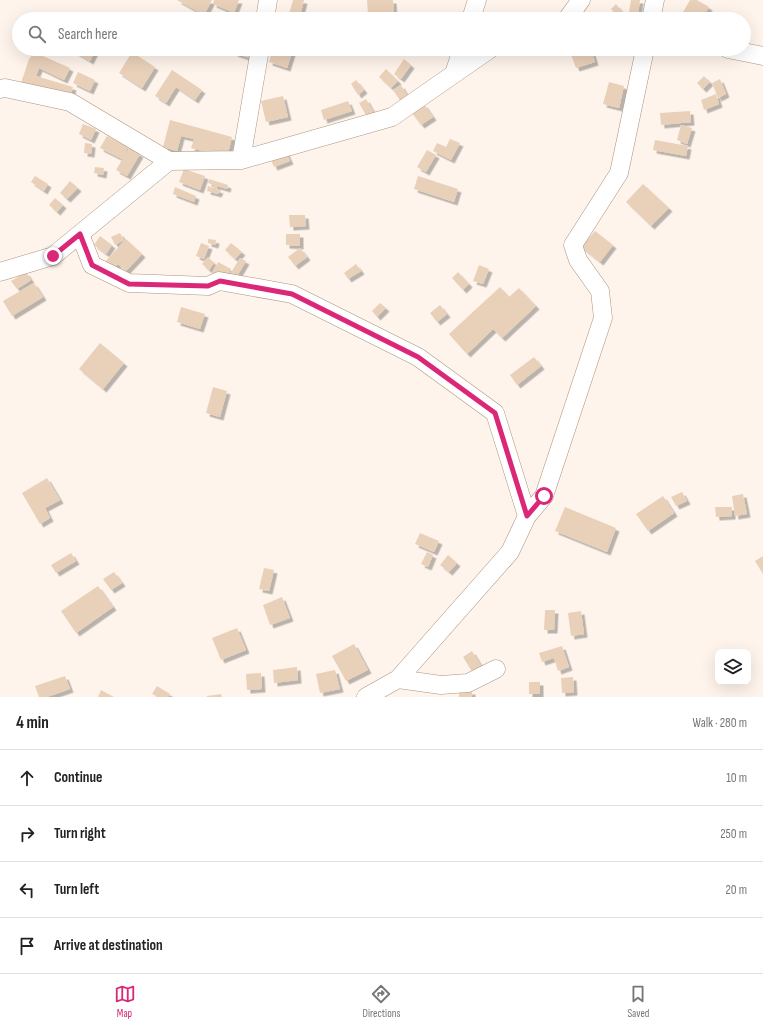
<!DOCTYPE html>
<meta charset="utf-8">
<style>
body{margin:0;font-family:"Sofia Sans Condensed",sans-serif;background:#f6f6f6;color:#222}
.controls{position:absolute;right:12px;bottom:12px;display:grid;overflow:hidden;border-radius:8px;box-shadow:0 4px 16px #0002}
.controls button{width:36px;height:36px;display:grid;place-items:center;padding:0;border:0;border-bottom:1px solid #e0e0e0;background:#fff;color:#222;font:20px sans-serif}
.stop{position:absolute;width:12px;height:12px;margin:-9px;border:3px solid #db2777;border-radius:50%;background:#fff}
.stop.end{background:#db2777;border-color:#fff;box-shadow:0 1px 4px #0008}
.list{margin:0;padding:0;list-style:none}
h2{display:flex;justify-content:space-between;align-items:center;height:52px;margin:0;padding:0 16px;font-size:17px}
h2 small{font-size:13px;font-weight:400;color:#767676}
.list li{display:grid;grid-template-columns:26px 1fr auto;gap:12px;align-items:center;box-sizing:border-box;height:56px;padding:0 16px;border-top:1px solid #e0e0e0}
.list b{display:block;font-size:15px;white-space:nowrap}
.list em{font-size:13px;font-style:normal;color:#767676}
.icon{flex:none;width:22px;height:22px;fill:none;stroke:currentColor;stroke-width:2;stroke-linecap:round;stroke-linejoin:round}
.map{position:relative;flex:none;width:763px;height:697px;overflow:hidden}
.search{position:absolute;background:#fff;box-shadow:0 4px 16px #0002;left:12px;right:12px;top:12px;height:44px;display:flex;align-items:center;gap:10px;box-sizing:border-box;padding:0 14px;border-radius:22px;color:#767676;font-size:15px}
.sheet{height:276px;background:#fff}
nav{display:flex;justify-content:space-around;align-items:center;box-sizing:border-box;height:56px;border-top:1px solid #e0e0e0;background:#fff;font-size:11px;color:#767676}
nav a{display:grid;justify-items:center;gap:2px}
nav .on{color:#db2777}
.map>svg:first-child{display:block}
.building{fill:#e9d0b9;filter:url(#shadow)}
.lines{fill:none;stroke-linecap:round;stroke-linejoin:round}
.minor-casing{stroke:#ac947f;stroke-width:19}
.minor{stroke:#fff;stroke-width:18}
.route{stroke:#db2777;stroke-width:5}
</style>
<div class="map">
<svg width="763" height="697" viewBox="0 0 763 697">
<defs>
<filter id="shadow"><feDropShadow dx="3.5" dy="3.5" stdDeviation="0" flood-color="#0004"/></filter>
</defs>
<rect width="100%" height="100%" fill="#fef4eb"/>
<!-- building -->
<path class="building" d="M177 0H212L204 15Z
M214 0H239L234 13 213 4Z
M293 0H304L300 16 289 14Z
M367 0H393L394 15H368Z
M631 0H640L638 14 629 12Z
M690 0H697L709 7 702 19H679Z
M616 4 622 12 617 16 611 9Z
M288 16 298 19H287Z
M70 49H96L90 61Z
M235 49H252L249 58 234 53Z
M273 49H293L287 68 269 62Z
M569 49H591L595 62 576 68Z
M34 52 70 68 64 80 39 68 36 76 73 87 70 97 21 83 29 59Z
M132 52 155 67 142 88 119 73Z
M404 59 411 65 401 79 394 74Z
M386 69 398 81 391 88 379 77Z
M172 70 202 90 195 100 176 87 166 103 155 96Z
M78 72 95 80 90 91 73 83Z
M704 76 710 82 703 89 697 83Z
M720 79 726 94 718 98 712 83Z
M356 80 364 90 358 95 351 84Z
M609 82 624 86 619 108 603 104Z
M401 85 408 97 401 102 393 90Z
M716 94 719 104 704 110 701 100Z
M283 96 288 117 266 122 261 101Z
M366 99 374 113 367 117 359 103Z
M348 101 352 111 324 120 321 110Z
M424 104 433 117 421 125 412 113Z
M690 111 691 122 661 125 660 113Z
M170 120 232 137 227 157 191 148 194 139 181 136 177 151 163 147Z
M83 124 96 129 91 140 79 134Z
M681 125 692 128 687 144 677 140Z
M107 136 128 147 122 159 100 148Z
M450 139 460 143 451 160 433 151 437 143 446 147Z
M655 140 688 146 686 156 653 150Z
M85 143 92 144 91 154 84 153Z
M129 148 140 154 127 176 116 170Z
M285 150 290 161 274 167 269 156Z
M427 150 436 155 426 172 417 167Z
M95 167 104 168 103 175 94 173Z
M184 169 205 176 200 190 179 182Z
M35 176 48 184 44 191 31 182Z
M418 176 458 189 454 202 414 189Z
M209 179 228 185 227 189 217 186 216 189 220 190 218 194 207 191 208 186 213 188 214 185 208 183Z
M70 181 78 188 67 199 60 193Z
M643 184 669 208 651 226 626 202Z
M175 187 196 196 194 202 173 194Z
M55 198 63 205 57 212 49 205Z
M289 215H305L306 226 290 227Z
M595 231 613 245 600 262 581 247Z
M120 233 124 240 115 245 111 237Z
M286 234H300V246L286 245Z
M100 236 112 245 106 254 94 245Z
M126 239 142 254 126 271 118 264 113 270 105 262Z
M208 239 216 240 215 245 208 243Z
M201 243 209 246 204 259 196 256Z
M231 243 242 252 235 259 225 250Z
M300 248 307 257 295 266 288 257Z
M208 257 214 263 209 270 202 264Z
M240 258 246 261 236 278 230 274Z
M218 262 231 269 225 280 212 273Z
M356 264 361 271 348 279 344 273Z
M479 265 489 269 483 284 473 281Z
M26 272 31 280 17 289 11 281Z
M458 272 469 284 463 290 452 278Z
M34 283 43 297 12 316 3 301Z
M500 287 509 297 519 288 536 306 502 338 493 329 467 354 449 334Z
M380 303 386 308 377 317 372 311Z
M440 305 447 314 437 322 430 313Z
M181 307 205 314 200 329 177 322Z
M100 343 124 363 103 389 79 369Z
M534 357 541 366 517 385 510 375Z
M213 387 227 391 220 417 206 413Z
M47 478 60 500 45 508 50 518 40 524 22 493Z
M682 492 687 501 676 506 671 497Z
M743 494 747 514 735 516 732 496Z
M663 496 674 513 648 531 636 514Z
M565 507 616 528 607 552 555 531Z
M715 507H732V516L716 517Z
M420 533 439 541 434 552 415 544Z
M427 552 433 555 428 567 421 564Z
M71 553 76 561 56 573 51 565Z
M448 555 457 563 449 572 440 565Z
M763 556V574L755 561Z
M264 568 274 570 269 591 259 589Z
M114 572 122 583 111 590 103 579Z
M98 586 113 607 76 633 61 611Z
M282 597 290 618 270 625 263 605Z
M545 610H555L554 630H544Z
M581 611 584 634 571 636 568 613Z
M237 628 246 650 221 660 212 638Z
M354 644 368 670 346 681 332 656Z
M562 646 569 667 558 671 554 658 542 662 539 653Z
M472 651 483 669 474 675 463 657Z
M297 667 298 680 274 683 273 670Z
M335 670 340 689 320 693 316 674Z
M261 673 262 689 247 690 246 674Z
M65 676 70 689 47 697H39L35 686Z
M573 677 574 692 562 693 561 678Z
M529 682H540V694H529Z
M157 686 170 694 168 697H158L152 694Z
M101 690 114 697H98Z
M472 691V697H459V692Z
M221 694 222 697H207V696Z"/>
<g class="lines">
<!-- minor casing -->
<g class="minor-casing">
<path id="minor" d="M265 19 268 0
M471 19 477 0
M567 19 581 0
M651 19 655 0
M728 49 763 56
M454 74 462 49
M0 89 5 88 70 102 169 161
M241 160 260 49
M80 234 92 265 129 283 208 286 219 281 292 294 418 357 495 413 527 516 510 552 398 679
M0 272 53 256 169 161 241 160 392 117 490 49
M527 516 544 496 603 318 600 291 578 260 573 245 619 173 645 49
M366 697 398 679 441 685 468 683 496 669"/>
</g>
<!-- minor -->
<use href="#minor" class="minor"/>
</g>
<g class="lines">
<!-- route -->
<path class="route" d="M53 256 80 234 92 265 129 284 208 286 220 281 292 294 418 357 495 413 527 516 544 496"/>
</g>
</svg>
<div class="controls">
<button><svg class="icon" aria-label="layers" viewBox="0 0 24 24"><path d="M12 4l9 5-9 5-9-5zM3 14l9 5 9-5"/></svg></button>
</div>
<div class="stop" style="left:544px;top:496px"></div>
<div class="stop end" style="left:53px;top:256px"></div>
<div class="search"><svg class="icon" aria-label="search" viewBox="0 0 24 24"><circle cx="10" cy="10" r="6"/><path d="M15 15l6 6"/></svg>Search here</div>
</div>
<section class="sheet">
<h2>4 min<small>Walk · 280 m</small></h2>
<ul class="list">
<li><svg class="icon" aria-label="ahead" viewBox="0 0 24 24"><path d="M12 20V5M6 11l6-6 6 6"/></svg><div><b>Continue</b></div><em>10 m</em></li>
<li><svg class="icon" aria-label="right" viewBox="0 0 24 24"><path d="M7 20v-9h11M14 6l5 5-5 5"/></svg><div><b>Turn right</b></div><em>250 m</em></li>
<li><svg class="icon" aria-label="left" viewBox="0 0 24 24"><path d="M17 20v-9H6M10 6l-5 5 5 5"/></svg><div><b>Turn left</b></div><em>20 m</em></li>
<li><svg class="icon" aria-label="arrive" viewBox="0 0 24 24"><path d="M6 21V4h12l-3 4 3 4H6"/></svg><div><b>Arrive at destination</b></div></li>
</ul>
</section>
<nav>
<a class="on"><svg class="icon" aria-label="map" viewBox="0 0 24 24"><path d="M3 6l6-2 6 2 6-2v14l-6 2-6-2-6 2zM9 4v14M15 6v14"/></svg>Map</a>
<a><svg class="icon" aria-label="directions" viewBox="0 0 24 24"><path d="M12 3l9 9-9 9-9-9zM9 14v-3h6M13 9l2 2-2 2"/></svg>Directions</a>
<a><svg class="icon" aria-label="saved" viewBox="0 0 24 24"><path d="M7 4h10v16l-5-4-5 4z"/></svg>Saved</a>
</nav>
